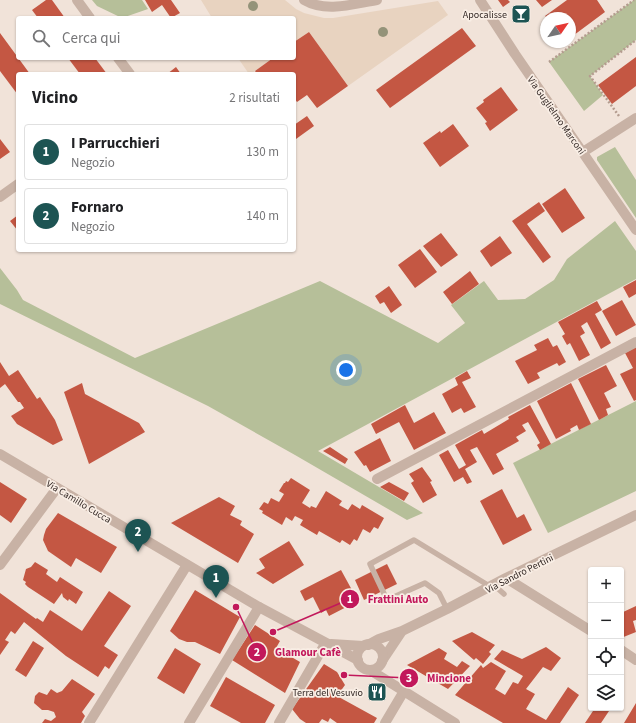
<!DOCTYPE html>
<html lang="it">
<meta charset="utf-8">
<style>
body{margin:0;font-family:"Source Sans 3",sans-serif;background:#f2f2f2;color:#202124}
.controls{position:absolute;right:12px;bottom:12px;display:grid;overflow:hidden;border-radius:4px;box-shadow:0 1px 3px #0004}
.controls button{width:36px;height:36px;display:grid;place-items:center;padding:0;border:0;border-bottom:1px solid #e0e0e0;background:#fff;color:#202124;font:20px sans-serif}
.compass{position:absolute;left:540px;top:12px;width:36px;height:36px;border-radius:50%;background:#fff;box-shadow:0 1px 3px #0004;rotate:56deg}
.you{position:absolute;left:346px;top:370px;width:14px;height:14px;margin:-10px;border:3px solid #fff;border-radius:50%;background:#1a73e8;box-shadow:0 0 0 6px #1a73e833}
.badge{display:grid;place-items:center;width:26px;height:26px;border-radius:50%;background:#1d5453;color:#fff;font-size:13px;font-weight:700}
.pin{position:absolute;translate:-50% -33px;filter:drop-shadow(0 1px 2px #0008)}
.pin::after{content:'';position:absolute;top:21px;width:14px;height:12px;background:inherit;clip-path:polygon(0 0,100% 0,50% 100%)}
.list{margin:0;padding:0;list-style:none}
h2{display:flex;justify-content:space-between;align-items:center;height:52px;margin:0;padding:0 16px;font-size:17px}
h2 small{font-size:13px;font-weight:400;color:#757577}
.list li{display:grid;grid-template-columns:26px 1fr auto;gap:12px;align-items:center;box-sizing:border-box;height:56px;margin:0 8px 8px;padding:0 8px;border:1px solid #e0e0e0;border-radius:4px}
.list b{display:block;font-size:15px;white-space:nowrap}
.list p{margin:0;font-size:13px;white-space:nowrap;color:#757577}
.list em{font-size:13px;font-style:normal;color:#757577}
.icon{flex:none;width:22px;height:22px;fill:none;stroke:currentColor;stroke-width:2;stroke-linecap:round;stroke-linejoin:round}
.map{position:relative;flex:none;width:636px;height:723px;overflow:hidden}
.search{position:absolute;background:#fff;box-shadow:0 1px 3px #0004;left:16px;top:16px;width:280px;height:44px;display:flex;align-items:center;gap:10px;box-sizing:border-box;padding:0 14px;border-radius:4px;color:#757577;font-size:15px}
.panel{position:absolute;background:#fff;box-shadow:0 1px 3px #0004;left:16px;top:72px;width:280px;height:180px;border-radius:4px}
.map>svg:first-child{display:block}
.green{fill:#b6bf99}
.plaza{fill:#e8d3c0}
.building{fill:#c45743}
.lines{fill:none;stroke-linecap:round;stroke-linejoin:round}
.path{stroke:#b49c8f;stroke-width:2.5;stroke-dasharray:2 2;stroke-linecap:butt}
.service{stroke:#c8b2a5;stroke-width:5.5}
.minor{stroke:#c8b2a5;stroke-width:10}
.tertiary{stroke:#c8b2a5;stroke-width:10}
.tree{fill:#949379}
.labels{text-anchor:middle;stroke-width:3.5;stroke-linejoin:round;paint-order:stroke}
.poi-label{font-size:10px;fill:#342926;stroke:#f9eee5;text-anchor:end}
.street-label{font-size:10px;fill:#342926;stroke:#f9eee5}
.leader{fill:none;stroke:#c2185b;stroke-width:1.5}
.callout-dot{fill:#c2185b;stroke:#f9eee5;stroke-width:1.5}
.mark-label{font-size:12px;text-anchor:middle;font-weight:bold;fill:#fff}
.callout-label{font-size:11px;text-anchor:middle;font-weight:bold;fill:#c2185b;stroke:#f9eee5;stroke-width:3.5;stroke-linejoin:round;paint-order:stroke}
</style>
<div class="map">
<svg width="636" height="723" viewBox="0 0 636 723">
<rect width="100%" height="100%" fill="#f1e3d9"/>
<!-- green -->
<path class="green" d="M92 0H142L148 9 122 18 97 6Z
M634 0H636V40L590 76 603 95 584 111 549 62Z
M615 147 636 180V218L597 160V157Z
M615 221 636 251V279L318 451 423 513 407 520 295 455 208 406 0 304V268L17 290 23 300 135 358 320 281 438 343 465 323 451 305 484 281 498 300 525 299 554 280 567 259Z
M636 401V491L548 533 513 463Z"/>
<!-- plaza -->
<path class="plaza" d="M201 0H285L296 9 304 13 324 18H333L438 1 448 15 348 86 309 32 294 42V18H212Z
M238 58H273L251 74H249Z"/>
<!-- building -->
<path class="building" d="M46 0H52L65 18H38L32 10Z
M145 0H171L180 13 171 18 162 5 152 12Z
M498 0H508L510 2 503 7Z
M536 0H552L542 7Z
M567 0H597L605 12 570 38V18H547L545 16Z
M462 28 476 46 390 108 376 90Z
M309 32 348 86 317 108 307 95 297 102 294 98V74H257L255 71 273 58H294V42Z
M0 33 30 74H18V95L0 71Z
M636 57V86L612 104 598 85Z
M68 58H95L107 74H80Z
M176 67 181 74H167Z
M501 87 518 110 490 131 485 123 487 122 476 108 484 102 483 100Z
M307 116 314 126 296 139 294 136V125Z
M453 124 469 146 440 167 423 143 440 131 441 133Z
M0 139 10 152 0 159Z
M565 188 585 218 562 233 542 204Z
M539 202 545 211 527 224 551 257 543 263 512 221Z
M18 215V231L10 221Z
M441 233 458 255 441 267 423 246Z
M500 236 512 253 491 267 480 251Z
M420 249 437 272 415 288 398 265Z
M470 271 479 284 452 304 443 292Z
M636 280V294L629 298 623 287Z
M389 286 402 305 391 313 384 302 380 304 375 296Z
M622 300 636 325 616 336 602 311Z
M597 301 602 310 595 314 611 343 601 349 587 322 581 326 585 333 580 336 590 355 579 361 570 343 567 345 562 336 565 334 558 322Z
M548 338 553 347 557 345 566 362 559 366 557 363 537 373 540 378 528 384 515 361 537 350 534 345Z
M636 347V400L634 401 620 374 633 368 625 353Z
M0 362 9 376 18 370 37 399 40 397 55 420 63 440 53 445 17 424 11 416 24 408 20 402H18L5 384 0 388Z
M606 365 617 386 604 393 611 407 606 409 608 415 599 420 578 379Z
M467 371 471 378 462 382 476 407 464 413 461 408 452 413 442 394 458 385 455 378Z
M82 383 85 394 139 423 145 432 89 464 64 392Z
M571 383 591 424 579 430 577 425 570 429 571 431 556 439 537 401Z
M405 405 414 423 434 412 446 433 414 450 399 422 376 434 371 424Z
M530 405 551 444 540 450 537 445 540 443 528 422 522 425 526 431 516 437 519 441 496 454 504 469 493 475 477 447 470 450 477 462 465 469 472 482 467 484 463 477 454 482 439 455 448 450 459 469 466 465 455 445 482 430 484 434 509 419 508 417Z
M380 438 391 461 370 472 366 465 364 466 354 452Z
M330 447 348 459 345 464 323 451Z
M422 467 432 481 430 482 437 495 423 503 411 483 414 481 409 474Z
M291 478 310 490 302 503 310 508 311 506 316 508 326 491 342 501 339 505 348 510 352 504 360 509 362 505 384 518 378 529 374 527 370 533 363 529 357 541 354 539 350 545 342 540 340 543 319 531 317 535 300 525 303 520 295 516 292 521 286 517 282 525 262 513 263 511 259 509 264 502 268 504 271 498 279 502 284 494 279 491 284 483H285L286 481 288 482Z
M0 482 27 499 11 523 0 515Z
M389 482 409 493 404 501 380 487Z
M502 489 517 518 524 514 532 530 503 545 480 501Z
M219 497 235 506 230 515 242 521 240 525 254 534 238 563 171 523Z
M58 513 117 547 101 573 76 558 71 567 48 551 43 540 44 535 46 529Z
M289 541 304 565 273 584 256 573 265 568 259 559Z
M35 562 48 570 46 574 57 582 60 577 83 592 76 604 69 599 68 601 63 597 62 593 54 604 28 587 25 584 26 582 23 580 26 569 31 567Z
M387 564 397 584 364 600 355 580Z
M341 570 358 601 329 616 326 610 321 613 313 597 305 601 300 591Z
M195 590 240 617 220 654 195 642H187L179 639 170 631Z
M109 591 131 606 104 646 118 655 109 669 105 666 98 677 66 656 24 622 15 634 11 631 5 640 9 642 0 655V593L36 619 37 618 43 622 50 610 82 631Z
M636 606V620L633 621 636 632 621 638V613Z
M255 625 280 641 276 648 300 662 285 693 232 660Z
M472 632 495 645 489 652 491 654 483 664 476 658 474 660 452 641Z
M33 641 44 648 26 677 15 670Z
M546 647 561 658 551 671 543 667 526 689 535 694 526 709 546 720 568 687 579 695 560 723H503L455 695 481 665 483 668 491 662 506 671 495 689 505 695 513 682 518 684 523 676 494 659 502 650 522 659Z
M175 648 201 664 184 694 157 678Z
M439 648 447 653 444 659 457 667 462 661 470 666 448 689 407 665Z
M324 664 337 672 345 685 337 696 377 718 374 723H337L330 718 328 722 322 719 319 723H306L300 719 292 709Z
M226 677 275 705 265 723H241L210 706Z
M72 679 95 694 82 712 85 716 81 723H42L45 719 51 721 56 717 54 712 48 710H42L34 703 35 696 39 692 47 695 51 689 57 693 62 691Z
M636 703V723H624Z
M595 708H609L607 710 609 711 601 723H585Z"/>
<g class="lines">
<!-- path -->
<path class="path" d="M549 62 634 0
M619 116 590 76 636 40"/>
<!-- service -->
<path class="service" d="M494 585 504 594
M447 609 439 593 425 583 387 600 370 564 414 540 491 587"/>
<!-- minor -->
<path class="minor" d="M77 0 90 18
M304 0C326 13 353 4 377 0
M480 0 515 54 636 230
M118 58 130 74
M583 152 636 118
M0 197 18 184
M377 479 636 342
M0 565 57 488
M506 578 591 631
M368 645 379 639 402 631 447 609 506 578 636 515
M621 650 636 660
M382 661 402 631
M89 723 187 565
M189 723 259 607
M279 723 325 644
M385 723 404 691"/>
<!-- tertiary -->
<path class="tertiary" d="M0 454 259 607 358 660
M331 644 363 646
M357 657a13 13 0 1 1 26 0a13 13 0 1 1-26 0Z
M370 670 455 723"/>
</g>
<!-- trees -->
<g class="tree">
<circle cx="253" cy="6" r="5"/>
<circle cx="383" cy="32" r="5"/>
</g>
<!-- icons -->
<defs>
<g id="bar-square" transform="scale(1)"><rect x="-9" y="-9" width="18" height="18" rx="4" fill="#1d5453" stroke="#f9eee5"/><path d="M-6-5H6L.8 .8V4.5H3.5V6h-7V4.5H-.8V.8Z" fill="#fff"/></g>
<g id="restaurant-square" transform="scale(1)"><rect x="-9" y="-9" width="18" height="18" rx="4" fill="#1d5453" stroke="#f9eee5"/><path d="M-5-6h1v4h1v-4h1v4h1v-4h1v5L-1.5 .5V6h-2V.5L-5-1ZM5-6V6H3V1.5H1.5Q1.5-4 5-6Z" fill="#fff"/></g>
</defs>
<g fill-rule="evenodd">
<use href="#bar-square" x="521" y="14"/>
<use href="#restaurant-square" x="377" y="692"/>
</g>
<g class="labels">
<!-- poi labels -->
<g class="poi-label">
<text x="507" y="18">Apocalisse</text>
<text x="363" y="696">Terra del Vesuvio</text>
</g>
<!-- street labels -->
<g class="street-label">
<text transform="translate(557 115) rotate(55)" y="4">Via Guglielmo Marconi</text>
<text transform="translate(79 501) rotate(31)" y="4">Via Camillo Cucca</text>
<text transform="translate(519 573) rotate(-27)" y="4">Via Sandro Pertini</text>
</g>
</g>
<!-- callouts -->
<path class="leader" d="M273 632L350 599M236 607L257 652M344 675L409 678"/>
<g class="callout-dot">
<circle cx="273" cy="632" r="4"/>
<circle cx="236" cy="607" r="4"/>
<circle cx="344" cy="675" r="4"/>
<circle cx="350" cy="599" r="10"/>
<circle cx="257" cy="652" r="10"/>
<circle cx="409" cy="678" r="10"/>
</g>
<g class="mark-label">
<text x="350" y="603">1</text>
<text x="257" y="656">2</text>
<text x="409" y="682">3</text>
</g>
<g class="callout-label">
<text x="398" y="603">Frattini Auto</text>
<text x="308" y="656">Glamour Cafè</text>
<text x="449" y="682">Mincione</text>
</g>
</svg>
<div class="controls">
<button>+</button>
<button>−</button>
<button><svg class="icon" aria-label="locate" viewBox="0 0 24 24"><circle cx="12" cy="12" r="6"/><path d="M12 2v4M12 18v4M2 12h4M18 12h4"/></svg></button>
<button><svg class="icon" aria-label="layers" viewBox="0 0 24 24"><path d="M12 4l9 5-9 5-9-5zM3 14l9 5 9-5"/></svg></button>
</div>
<svg class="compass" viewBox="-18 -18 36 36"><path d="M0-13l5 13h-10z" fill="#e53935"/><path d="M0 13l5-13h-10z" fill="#757577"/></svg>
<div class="you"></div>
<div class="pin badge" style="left:216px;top:598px">1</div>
<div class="pin badge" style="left:138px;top:552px">2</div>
<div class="search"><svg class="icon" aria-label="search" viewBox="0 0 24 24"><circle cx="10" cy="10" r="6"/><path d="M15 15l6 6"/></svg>Cerca qui</div>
<section class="panel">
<h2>Vicino<small>2 risultati</small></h2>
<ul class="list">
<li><span class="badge">1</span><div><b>I Parrucchieri</b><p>Negozio</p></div><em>130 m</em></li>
<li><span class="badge">2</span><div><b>Fornaro</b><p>Negozio</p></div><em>140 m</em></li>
</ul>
</section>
</div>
